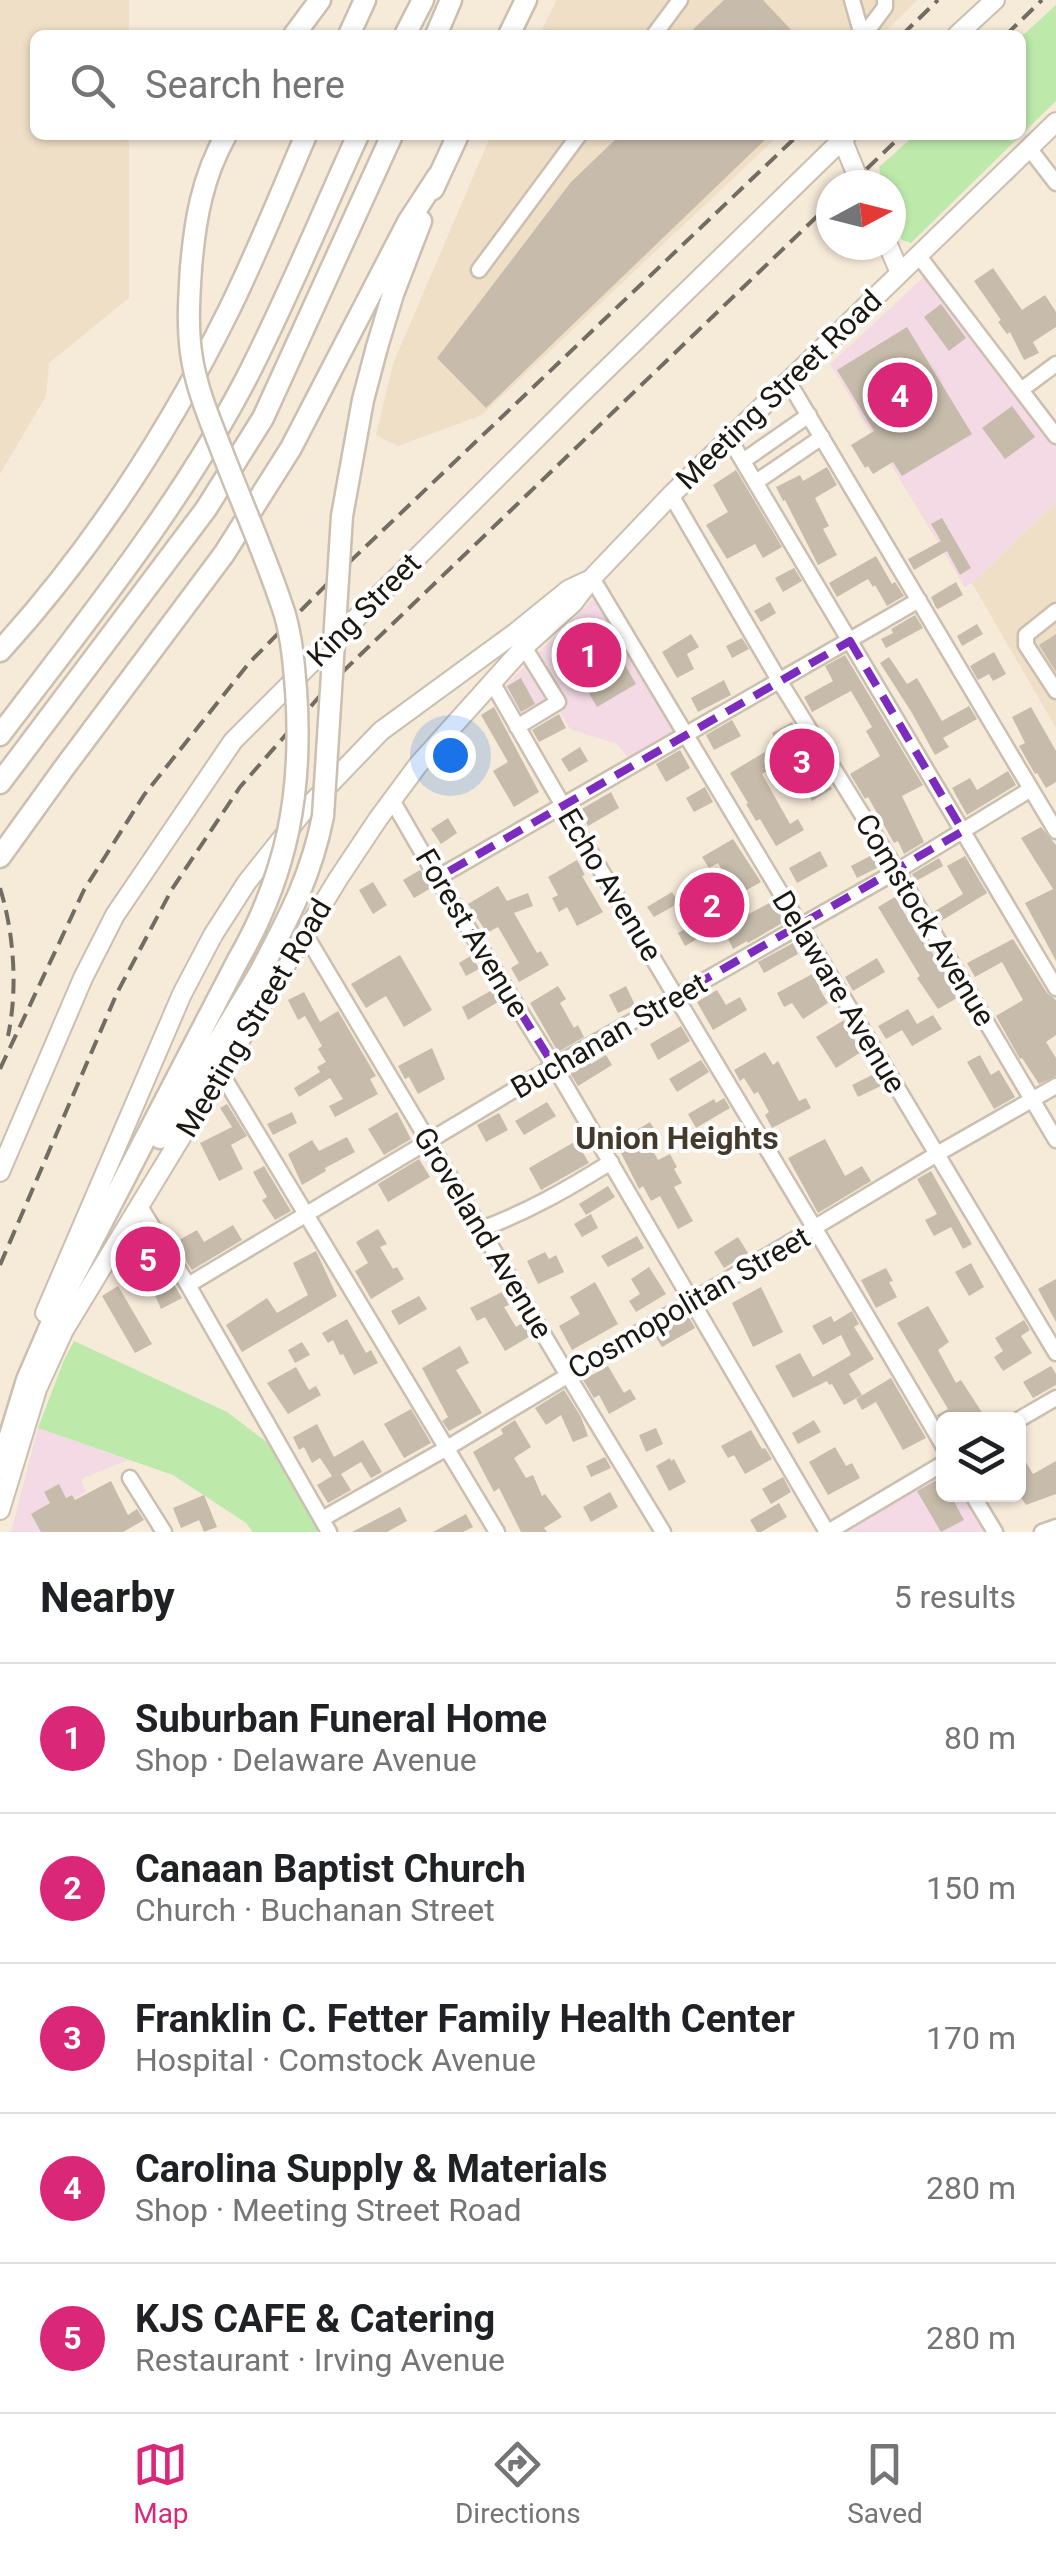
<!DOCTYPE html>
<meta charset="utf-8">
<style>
body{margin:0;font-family:Roboto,sans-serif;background:#f2f2f2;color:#202124}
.controls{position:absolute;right:30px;bottom:30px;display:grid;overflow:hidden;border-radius:15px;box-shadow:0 2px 8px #0004}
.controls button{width:90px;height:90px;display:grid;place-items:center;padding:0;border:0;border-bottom:2px solid #e0e0e0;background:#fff;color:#202124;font:50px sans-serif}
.compass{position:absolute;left:816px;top:170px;width:90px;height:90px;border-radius:50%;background:#fff;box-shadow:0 2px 8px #0004;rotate:83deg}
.you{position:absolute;left:450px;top:755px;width:35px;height:35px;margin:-25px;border:8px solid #fff;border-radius:50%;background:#1a73e8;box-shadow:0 0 0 15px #1a73e833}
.badge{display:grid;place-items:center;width:65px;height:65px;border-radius:50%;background:#db2777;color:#fff;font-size:32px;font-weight:700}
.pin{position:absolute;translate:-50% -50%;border:5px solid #fff;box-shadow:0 2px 10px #0006}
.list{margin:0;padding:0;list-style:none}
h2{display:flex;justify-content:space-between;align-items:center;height:130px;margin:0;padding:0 40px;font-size:42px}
h2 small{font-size:32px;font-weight:400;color:#757577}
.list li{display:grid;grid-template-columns:65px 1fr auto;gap:30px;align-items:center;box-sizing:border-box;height:150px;padding:0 40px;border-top:2px solid #e0e0e0}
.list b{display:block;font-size:38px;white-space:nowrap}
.list p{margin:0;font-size:32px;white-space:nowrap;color:#757577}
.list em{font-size:32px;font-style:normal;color:#757577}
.icon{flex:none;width:55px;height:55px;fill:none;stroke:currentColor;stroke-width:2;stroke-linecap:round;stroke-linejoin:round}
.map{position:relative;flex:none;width:1056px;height:1532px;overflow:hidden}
.search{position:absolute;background:#fff;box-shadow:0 2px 8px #0004;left:30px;right:30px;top:30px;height:110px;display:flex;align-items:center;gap:25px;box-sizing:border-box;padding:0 35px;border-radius:15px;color:#757577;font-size:38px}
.sheet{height:880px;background:#fff}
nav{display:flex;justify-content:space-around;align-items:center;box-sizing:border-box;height:140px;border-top:2px solid #e0e0e0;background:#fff;font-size:28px;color:#757577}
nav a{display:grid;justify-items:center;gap:5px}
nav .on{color:#db2777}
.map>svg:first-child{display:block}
.commercial{fill:#f3dae5}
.built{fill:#f0dfc7}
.green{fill:#bde9ab}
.building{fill:#c7bcab}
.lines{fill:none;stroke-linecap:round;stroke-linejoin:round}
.minor-casing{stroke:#cbbfaf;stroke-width:19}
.major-casing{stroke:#cbbfaf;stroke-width:22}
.highway-casing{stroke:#cbbfaf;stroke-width:25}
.minor{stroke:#fff;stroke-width:14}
.major{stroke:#fff;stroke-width:18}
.highway{stroke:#fff;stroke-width:20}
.rail{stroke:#736c62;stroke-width:4;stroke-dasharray:15 8;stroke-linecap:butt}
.highway-bridge-casing{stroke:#cbbfaf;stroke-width:25;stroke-linecap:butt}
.highway-bridge{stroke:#fff;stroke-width:20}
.marked{fill:none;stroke:#7b2cbf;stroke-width:8;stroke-dasharray:20 12;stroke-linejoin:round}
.labels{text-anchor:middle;stroke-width:8;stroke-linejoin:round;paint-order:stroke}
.street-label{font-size:30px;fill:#1b1711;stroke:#fff}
.neighbourhood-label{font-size:32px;font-weight:bold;fill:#443a2c;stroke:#fff}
</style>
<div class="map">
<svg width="1056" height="1532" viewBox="0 0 1056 1532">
<rect width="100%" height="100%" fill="#f6ead9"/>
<!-- commercial -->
<path class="commercial" d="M930 271 1056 436V502L972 583 965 587 830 364Z
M600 592 686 737 635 766 617 744 570 729 559 710 519 730 498 693Z
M147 1219 181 1274 139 1296 119 1265Z
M38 1428 128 1460 81 1479 86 1492 57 1509 69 1532H11Z
M943 1463 944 1494 972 1495 992 1528 979 1532H828Z"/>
<!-- built -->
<path class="built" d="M0 0H129V35H35V135H129V298L49 363 46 396 0 474Z
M557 0H917L882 35H539Z
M491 135H779L482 415 398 446 376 435 393 364Z
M1056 502V728L972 583Z"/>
<!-- green -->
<path class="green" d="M1056 5V101L1021 135V37Z
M915 135H1021L911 243 902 240 891 219V185H882L879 167Z
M74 1341 227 1412 268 1443 320 1532H253L246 1523 173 1475 38 1428 64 1360Z"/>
<!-- building -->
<path class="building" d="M724 0H763L796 35H687Z
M620 135H770L486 408 437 358 571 182Z
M993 268 1022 310 1045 295 1056 312V327L1033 342 1039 353 1024 360 1010 332 1007 334 998 322 1001 320 974 281Z
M941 304 966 338 949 351 924 317Z
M907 327 972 434 902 476 893 462 873 474 868 466 865 468 851 445 874 431 837 370Z
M1012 406 1035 437 1005 459 982 428Z
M827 467 837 485 815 498 829 526 823 529 837 555 818 565 785 500 783 501 776 487 800 475 803 481Z
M736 470 782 547 763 558 755 544 727 559 706 525 728 512 713 485Z
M942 518 971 568 960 575 947 551 914 570 908 559 941 541 931 524Z
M876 556 892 584 895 582 904 596 887 606 875 585 873 587 868 579 837 597 829 583Z
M794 568 802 581 783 592 775 578Z
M956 582 963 595 938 609 936 608 931 597Z
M770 602 776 613 761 622 754 611Z
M915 615 923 628 886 648 881 639 893 633 891 629Z
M600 622 636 684 597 707 584 685 577 689 554 650Z
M977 624 983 634 962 646 957 636Z
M691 634 699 647 687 654 694 669 677 678 662 652Z
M1056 634V672L1039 645Z
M742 638 749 649 732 658 726 646Z
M994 652 1006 674 993 681 989 674 978 680 970 666Z
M845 655 923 785 902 796 924 842 904 854 898 841 894 843 868 797 865 799 850 774 880 756 866 731 872 727 851 691 812 712 804 697 833 681 825 666Z
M889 657 907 684 917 678 942 721 969 706 977 719 943 738 949 747 935 755 912 713 880 663Z
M521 678 535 704 521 712 507 686Z
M724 680 731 695 698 712 691 698Z
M494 707 539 792 514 807 493 771 508 762 481 715Z
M1031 707 1056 751V782L1046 788 1037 773 1035 774 1019 746 1025 743 1012 717Z
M559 714 566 728 539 742 532 730Z
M732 720 741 736 714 750 706 735Z
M792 722 832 789 812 801 787 759 762 774 790 824 798 819 804 830 776 846 760 819 756 821 746 804 748 803 730 773 778 744 772 733Z
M580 747 588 761 569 772 561 759Z
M680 750 690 768 666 782 656 764Z
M1008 771 1016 785 967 815 952 788 970 778 977 790Z
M705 787 713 802 694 812 686 798Z
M611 792 619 808 588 826 580 810Z
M448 818 457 833 441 844 431 829Z
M1041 827 1056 845V961L1025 903 1053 889 1021 838Z
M733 839 761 882 736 896 718 863 709 868 702 857Z
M820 851 828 866 797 883 789 868Z
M874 854 881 866 857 878 851 866Z
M965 856 987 893 941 921 935 911 963 894 947 866Z
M939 858 943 866 916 881 912 874Z
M577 860 585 875 582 876 603 912 577 926 567 907 559 912 552 898 558 895 548 877Z
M420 870 431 888 414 898 403 880Z
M373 882 387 905 373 914 359 890Z
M498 886 507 901 528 893 533 906 514 913 537 953 541 951 549 965 519 982 511 968 519 963 498 927 487 933 468 904Z
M672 892 679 903 654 917 647 907Z
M895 897 918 936 921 934 959 997 938 1009 917 978 920 976 878 907Z
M773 901 784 922 748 943 747 941 733 949 723 928Z
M710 914 718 927 685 946 678 933Z
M1013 939 1047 993 1056 1000V1035L1046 1042 1056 1058V1076L1039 1084 1022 1058 1020 1059 996 1016 1023 1000 1002 962 975 977 967 963Z
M793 943 798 954 764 973 758 962Z
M400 955 432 1010 404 1027 386 996 366 1008 351 984Z
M472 955 479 969 466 976 459 963Z
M877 958 885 972 853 991 845 977Z
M816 972 824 986 819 988 828 1003 803 1019 792 1003 784 1007 777 993Z
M558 986 566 999 560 1003 574 1028 578 1025 584 1037 558 1052 530 1003Z
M626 986 635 1005 618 1013 609 995Z
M492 990 498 1002 468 1020 462 1007Z
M717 990 726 1005 740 997 747 1010 713 1030 697 1002Z
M304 992 320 1022 338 1011 376 1076 370 1079 378 1094 335 1117 329 1106 343 1099 330 1078 299 1097 294 1088 320 1072 317 1067 326 1062 318 1049 322 1046 305 1016 298 1020 288 1000Z
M908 1009 917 1024 933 1015 942 1029 912 1046 902 1030 886 1039 878 1026Z
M844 1020 861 1052 836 1068 816 1037Z
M681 1026 690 1041 658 1060 650 1044Z
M432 1048 445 1079 418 1094 409 1077 405 1079 398 1066Z
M765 1052 773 1065 778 1061 799 1101 806 1098 811 1108 772 1128 765 1115 769 1112 758 1092 754 1094 744 1078 740 1081 734 1070Z
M606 1055 612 1065 578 1086 570 1073 589 1061 591 1064Z
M980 1055 991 1075 999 1070 1015 1097 994 1109 967 1062Z
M701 1060 709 1072 677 1092 669 1079Z
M876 1073 883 1085 858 1097 852 1085Z
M724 1098 730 1108 696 1128 688 1114 714 1099 716 1103Z
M547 1102 556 1116 524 1135 515 1121Z
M227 1104 247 1136 231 1145 243 1169 219 1181 200 1143 232 1127 220 1108Z
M292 1112 297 1123 273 1135 267 1124Z
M397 1112 411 1139 384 1155 368 1129Z
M499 1113 508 1130 486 1142 477 1125Z
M650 1122 657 1134 647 1140 658 1160 670 1154 677 1167 674 1169 682 1183 674 1187 693 1221 678 1229 660 1196 651 1201 643 1186 639 1189 616 1143Z
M347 1137 355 1152 325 1168 326 1171 302 1185 288 1154 312 1140 319 1151Z
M825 1139 845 1176 862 1166 871 1181 818 1213 788 1158Z
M576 1141 589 1163 541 1190 529 1168Z
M419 1159 430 1177 388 1202 378 1184Z
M264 1166 291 1211 275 1220 262 1200 267 1197 253 1172Z
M931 1171 972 1244 963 1249 951 1227 934 1236 925 1220 937 1214 917 1179Z
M608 1186 615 1197 586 1215 579 1204Z
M591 1214 598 1228 582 1237 574 1224Z
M233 1225 242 1240 192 1270 174 1243 197 1230 204 1242Z
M378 1229 387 1244 380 1247 393 1269 397 1267 404 1279 371 1299 355 1271 368 1263 356 1242Z
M637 1236 644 1248 608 1267 601 1256Z
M738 1237 748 1253 724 1268 714 1252Z
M148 1240 182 1298 161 1309 154 1293 156 1292 130 1251Z
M316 1251 337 1296 242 1352 226 1325 267 1298 277 1313 308 1295 293 1263Z
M545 1252 549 1259 556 1255 564 1272 538 1284 527 1261Z
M971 1263 984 1287 969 1296 955 1272Z
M649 1267 666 1294 636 1312 629 1301 640 1294 631 1279Z
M886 1268 893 1281 889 1282 897 1297 876 1308 861 1280Z
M1056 1279V1322L1038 1289Z
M595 1282 618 1324 572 1350 559 1326 580 1314 570 1297Z
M118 1286 152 1344 135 1353 102 1296Z
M761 1287 783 1332 753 1347 732 1303Z
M502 1292 509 1305 504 1307 516 1327 524 1322 532 1335 505 1351 485 1317 477 1321 470 1308Z
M419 1296 427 1309 399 1325 391 1311Z
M928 1306 949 1342 938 1350 956 1383 961 1380 987 1420H940L937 1415 948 1409 897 1323Z
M852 1311 859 1324 854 1327 874 1359 849 1374 862 1395 844 1405 832 1384 829 1385 827 1381 793 1398 775 1366 800 1353 813 1377 851 1355 841 1335 823 1345 812 1326 831 1316 834 1322Z
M688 1316 695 1328 662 1347 655 1336Z
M347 1319 366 1353 371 1350 378 1363 354 1375 343 1354 340 1355 333 1340 328 1343 322 1333Z
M1024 1320 1030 1330 1021 1336 1032 1353 1003 1371 994 1357 1003 1351 995 1338Z
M302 1342 310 1355 295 1363 288 1350Z
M460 1346 469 1363 456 1370 482 1413 449 1431 442 1421 448 1417 422 1368Z
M608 1366 624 1393 630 1389 636 1399 609 1414 599 1395 594 1398 583 1380Z
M1051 1366 1056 1374V1385L1033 1398 1023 1382Z
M296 1367 309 1390 316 1386 321 1395 288 1414 267 1383Z
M891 1378 926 1438 903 1450 876 1402 862 1410 856 1399Z
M564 1390 581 1417 588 1436 573 1442 561 1415 546 1425 535 1408Z
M411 1409 431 1443 404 1458 384 1424Z
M515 1420 531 1447 514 1458 526 1478 533 1475 542 1496 545 1494 562 1517 544 1528 547 1532H521L499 1488 494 1492 473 1452 503 1434 501 1429Z
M814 1420 821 1432 798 1444 792 1433Z
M317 1424 334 1457 363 1440 382 1472 371 1478 361 1462 341 1474 351 1490 328 1503 317 1485 332 1476 320 1458 312 1463 304 1447 299 1450 293 1437Z
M656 1428 663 1444 646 1452 639 1435Z
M751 1430 762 1449 765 1448 772 1459 745 1474 734 1455 728 1458 721 1446Z
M835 1447 846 1466 852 1463 860 1478 828 1495 809 1462Z
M1018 1449 1033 1474 1056 1461V1494L1026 1505 1018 1493Z
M605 1457 611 1468 591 1477 586 1466Z
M670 1458 671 1461 674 1459 686 1482 669 1491 656 1466Z
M944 1476V1494H950L964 1520 941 1532 917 1491Z
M783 1477 791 1492 771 1504 762 1489Z
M111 1481 128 1515 137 1509 144 1520 123 1532H41L31 1514 50 1503 44 1492 59 1484 66 1498 72 1495 75 1500Z
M610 1492 618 1507 591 1522 583 1507Z
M204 1495 217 1527 204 1532 199 1520 181 1528 173 1508Z
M779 1503 787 1517 761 1532H757L750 1520Z
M400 1507 407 1521 387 1532H352Z
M466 1514 473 1527 463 1532H433Z"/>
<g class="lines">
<!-- minor casing -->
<g class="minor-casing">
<path id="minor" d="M852 0 862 35
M654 35 680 0
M864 35 885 7V0
M1029 148 1056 183
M918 255 1056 436
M479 270 579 135
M788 381 1056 831
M1021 390 1056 364
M729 438 1056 988
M743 461 809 415
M756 482 822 437
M671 495 780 682 897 871 1056 1140
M592 578 1056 1353
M1056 611 1026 635V645L1056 691
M492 682C638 940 795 1191 944 1447
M517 727 558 702 524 647
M392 800 437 878 554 1066 827 1532
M437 878 919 600
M305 934 567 1374 663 1532
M221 1073 497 1532
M139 1205 188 1285 329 1532
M481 1229C528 1212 569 1188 611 1162
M188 1285 554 1066 897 871 1031 789
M1018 1420 1056 1398
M130 1478 164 1532
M972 1494 995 1532
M322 1519 447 1448 937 1154 1056 1086
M828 1532 944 1463
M1042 1532 1056 1527"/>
</g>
<!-- major casing -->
<g class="major-casing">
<path id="major" d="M957 35 995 0
M842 139 861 185
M888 245 900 273
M0 1172 83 978 115 915 233 741 576 399 847 135
M45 1313 182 994 213 935 247 882 303 812 381 731 515 633 568 590 587 581
M0 1510 37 1389 64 1330 338 879 378 819 418 765 524 647 573 603 592 578 671 495 1056 122"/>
</g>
<!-- highway casing -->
<g class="highway-casing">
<path id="highway" d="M294 35 320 0
M349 35 365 0
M405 35 423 0
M436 35 451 0
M509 35 526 0
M433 189 458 135
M191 268C195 220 202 178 226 135
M377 347 393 294 421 221
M0 651C92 550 169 431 229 310 257 253 281 193 306 135
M0 735C87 620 180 506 247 377 287 299 321 216 358 135
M0 783 206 509 263 418 392 135
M0 857 64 768 224 554 291 448 408 222 438 176
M160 1138 259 974
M0 1468 27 1380 62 1299 238 960"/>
</g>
<!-- minor -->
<use href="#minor" class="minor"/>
<!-- major -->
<use href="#major" class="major"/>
<!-- highway -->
<use href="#highway" class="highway"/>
<!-- rail -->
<path class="rail" d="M902 35 938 0
M1006 35 1042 0
M850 185 902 135
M0 888C14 933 18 989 8 1036
M0 1069 84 890 144 795 249 663 339 572 798 135
M0 1265 117 993 172 889 240 787 333 681 831 203"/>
<!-- highway-bridge casing -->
<g class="highway-bridge-casing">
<path id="highway-bridge" d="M191 268C189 298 187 329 192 359 197 389 209 418 220 446 241 502 267 558 285 615 292 640 294 665 296 690 303 790 288 873 238 960
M259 974C288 919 311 877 323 816L342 516 363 400 377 347"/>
</g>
<!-- highway-bridge -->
<use href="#highway-bridge" class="highway-bridge"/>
</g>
<!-- marked area -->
<path class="marked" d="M850 641 963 831 554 1066 437 878Z"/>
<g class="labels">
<!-- street labels -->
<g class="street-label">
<text transform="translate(779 390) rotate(-44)" y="10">Meeting Street Road</text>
<text transform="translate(364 610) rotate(-45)" y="10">King Street</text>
<text transform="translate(610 885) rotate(59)" y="10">Echo Avenue</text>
<text transform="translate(925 920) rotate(59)" y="10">Comstock Avenue</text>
<text transform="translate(472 933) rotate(59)" y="10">Forest Avenue</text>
<text transform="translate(839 992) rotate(59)" y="10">Delaware Avenue</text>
<text transform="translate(254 1018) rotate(-59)" y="10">Meeting Street Road</text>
<text transform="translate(609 1036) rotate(-30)" y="10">Buchanan Street</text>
<text transform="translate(483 1233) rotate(59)" y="10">Groveland Avenue</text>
<text transform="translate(689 1303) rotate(-30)" y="10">Cosmopolitan Street</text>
</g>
<!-- neighbourhood labels -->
<g class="neighbourhood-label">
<text x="677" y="1149">Union Heights</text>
</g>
</g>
</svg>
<div class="controls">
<button><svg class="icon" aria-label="layers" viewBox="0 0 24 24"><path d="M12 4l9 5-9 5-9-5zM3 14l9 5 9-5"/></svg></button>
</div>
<svg class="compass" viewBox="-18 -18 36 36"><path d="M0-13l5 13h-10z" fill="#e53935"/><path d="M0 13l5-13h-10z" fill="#757577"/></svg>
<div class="you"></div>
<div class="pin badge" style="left:589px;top:655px">1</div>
<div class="pin badge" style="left:712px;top:905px">2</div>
<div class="pin badge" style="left:802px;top:761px">3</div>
<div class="pin badge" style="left:900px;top:395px">4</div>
<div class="pin badge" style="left:148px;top:1259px">5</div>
<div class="search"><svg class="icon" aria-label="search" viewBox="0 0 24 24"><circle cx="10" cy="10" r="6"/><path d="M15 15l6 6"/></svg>Search here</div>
</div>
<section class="sheet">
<h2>Nearby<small>5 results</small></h2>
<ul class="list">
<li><span class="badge">1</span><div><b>Suburban Funeral Home</b><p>Shop · Delaware Avenue</p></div><em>80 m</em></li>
<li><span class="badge">2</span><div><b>Canaan Baptist Church</b><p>Church · Buchanan Street</p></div><em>150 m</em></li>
<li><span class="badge">3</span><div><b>Franklin C. Fetter Family Health Center</b><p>Hospital · Comstock Avenue</p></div><em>170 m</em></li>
<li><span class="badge">4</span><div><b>Carolina Supply &amp; Materials</b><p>Shop · Meeting Street Road</p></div><em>280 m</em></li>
<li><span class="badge">5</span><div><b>KJS CAFE &amp; Catering</b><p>Restaurant · Irving Avenue</p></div><em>280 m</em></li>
</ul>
</section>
<nav>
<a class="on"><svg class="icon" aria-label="map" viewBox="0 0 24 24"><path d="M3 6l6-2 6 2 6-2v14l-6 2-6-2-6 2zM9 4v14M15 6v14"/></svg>Map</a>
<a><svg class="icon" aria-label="directions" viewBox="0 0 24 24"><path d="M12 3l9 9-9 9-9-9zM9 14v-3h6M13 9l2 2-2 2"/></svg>Directions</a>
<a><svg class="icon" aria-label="saved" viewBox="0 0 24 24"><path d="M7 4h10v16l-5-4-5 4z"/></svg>Saved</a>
</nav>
